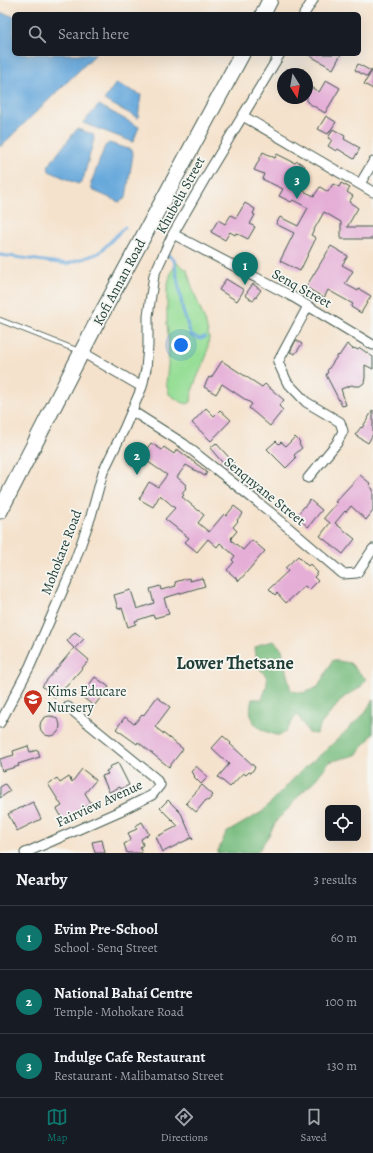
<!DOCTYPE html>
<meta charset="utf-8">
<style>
body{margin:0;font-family:Alegreya,serif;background:#20242c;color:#f1f3f6}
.controls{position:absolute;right:12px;bottom:12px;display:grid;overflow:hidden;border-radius:6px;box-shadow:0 4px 16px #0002}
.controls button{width:36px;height:36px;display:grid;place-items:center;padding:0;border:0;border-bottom:1px solid #363941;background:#171b24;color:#f1f3f6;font:20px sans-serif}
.compass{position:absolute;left:277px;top:68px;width:36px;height:36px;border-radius:50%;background:#171b24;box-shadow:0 4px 16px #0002;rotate:169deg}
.you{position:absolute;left:181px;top:345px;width:14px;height:14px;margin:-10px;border:3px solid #fff;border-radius:50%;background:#1a73e8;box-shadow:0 0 0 6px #1a73e833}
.badge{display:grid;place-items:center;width:26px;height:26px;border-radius:50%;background:#0f766e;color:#fff;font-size:13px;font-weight:700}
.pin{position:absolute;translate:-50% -33px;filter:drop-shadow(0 1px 2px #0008)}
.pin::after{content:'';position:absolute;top:21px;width:14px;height:12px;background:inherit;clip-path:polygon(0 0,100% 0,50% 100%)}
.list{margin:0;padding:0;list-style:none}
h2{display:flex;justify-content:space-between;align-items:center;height:52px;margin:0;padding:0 16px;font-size:17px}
h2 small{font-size:13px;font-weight:400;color:#9ea1a6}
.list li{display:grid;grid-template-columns:26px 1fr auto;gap:12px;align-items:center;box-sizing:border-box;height:64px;padding:0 16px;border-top:1px solid #363941}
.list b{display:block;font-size:15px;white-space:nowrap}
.list p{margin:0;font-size:13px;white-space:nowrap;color:#9ea1a6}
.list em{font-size:13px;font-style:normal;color:#9ea1a6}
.icon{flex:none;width:22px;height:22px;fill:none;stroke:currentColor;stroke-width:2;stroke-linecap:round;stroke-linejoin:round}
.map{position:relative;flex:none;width:373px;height:853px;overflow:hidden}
.search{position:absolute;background:#171b24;box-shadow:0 4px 16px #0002;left:12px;right:12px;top:12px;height:44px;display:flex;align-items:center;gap:10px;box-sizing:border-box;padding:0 14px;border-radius:6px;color:#9ea1a6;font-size:15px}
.sheet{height:244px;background:#171b24}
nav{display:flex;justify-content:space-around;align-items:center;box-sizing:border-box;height:56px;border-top:1px solid #363941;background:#171b24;font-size:11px;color:#9ea1a6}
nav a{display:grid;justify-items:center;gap:2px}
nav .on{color:#0f766e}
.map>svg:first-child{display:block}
.green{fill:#97de97;stroke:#5b8e66}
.forest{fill:#79bd80;stroke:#4c7d5a}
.water{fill:#68a9dc;stroke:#447388}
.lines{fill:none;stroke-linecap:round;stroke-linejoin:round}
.stream{stroke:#68a9dc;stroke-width:3}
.building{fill:#e5aed7}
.service-casing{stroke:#3f564b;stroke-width:6}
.minor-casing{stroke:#3f564b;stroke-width:11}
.primary-casing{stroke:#3f564b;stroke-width:17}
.service{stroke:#fff;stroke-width:4.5}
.minor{stroke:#fff;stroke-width:9}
.primary{stroke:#fff;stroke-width:15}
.labels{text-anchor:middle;stroke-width:3.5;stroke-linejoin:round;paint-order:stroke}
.street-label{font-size:14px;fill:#1f3d34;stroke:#f6f6f2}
.poi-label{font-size:14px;fill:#1f3d34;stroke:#f6f6f2;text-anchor:start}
.district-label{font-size:18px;font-weight:bold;fill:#1f3d34;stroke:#f6f6f2}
</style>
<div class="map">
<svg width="373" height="853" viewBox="0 0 373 853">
<rect width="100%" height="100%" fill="#f6f6f2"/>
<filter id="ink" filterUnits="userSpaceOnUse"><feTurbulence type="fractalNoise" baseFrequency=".025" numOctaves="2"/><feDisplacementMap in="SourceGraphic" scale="8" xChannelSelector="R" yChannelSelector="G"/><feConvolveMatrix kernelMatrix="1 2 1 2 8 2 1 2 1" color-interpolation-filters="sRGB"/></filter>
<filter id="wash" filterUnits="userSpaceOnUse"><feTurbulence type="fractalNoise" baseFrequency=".012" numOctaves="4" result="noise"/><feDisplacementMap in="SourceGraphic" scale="16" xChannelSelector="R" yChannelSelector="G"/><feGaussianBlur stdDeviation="0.9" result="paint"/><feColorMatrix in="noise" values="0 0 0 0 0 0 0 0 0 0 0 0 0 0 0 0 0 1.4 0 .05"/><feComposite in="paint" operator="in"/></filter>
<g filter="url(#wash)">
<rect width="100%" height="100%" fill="#f5e2cc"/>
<!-- green -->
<path class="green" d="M177 263 187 270 192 287 206 324 209 338 207 355 196 380 192 391 191 402 187 404 179 401 169 394 166 383 168 366 169 345 167 324V287L171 272Z"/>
<!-- forest -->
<path class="forest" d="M274 641 282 649 286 670 291 691 303 693 318 687 333 660 350 663 366 679 360 688 344 697 321 724 316 734 309 733 297 714 287 730 280 736C259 731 246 723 252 699H262C267 686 272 677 258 668L255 648 261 644Z
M373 700V734L356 755 329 762 313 783 302 792 290 807 277 820 269 835 259 850 256 853H217L226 833 262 812 302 770 326 750 364 714Z"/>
<!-- water -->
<path class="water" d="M0 13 14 16V54H96L0 147Z
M116 83 141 95 138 118 104 100Z
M99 105 139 127 133 142 83 123Z
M77 129 93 134 94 139 83 180 78 184 49 171 48 166Z
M109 143 132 150 133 154 126 198 119 202 92 190 91 183 105 146Z"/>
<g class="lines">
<!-- stream -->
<path class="stream" d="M167 254 174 260 183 311 191 335 200 339 205 337
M0 255 67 264 99 253 125 227"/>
</g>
<g id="blocks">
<!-- building -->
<path class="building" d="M307 54H341L333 69Z
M358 64 371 71 367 77 355 70Z
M373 69V89L364 84Z
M326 80 340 88 325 113 307 102V85L319 92Z
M326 116 336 122 328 134 318 129Z
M333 129 345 136 344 139 360 148 354 159 338 149 336 151 328 146 332 140 328 138Z
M263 152 275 158 277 154 295 163 297 161 305 166 295 183 303 187 301 190 314 196 320 187 328 192 333 184 339 187 341 183 350 188 347 192 353 196 349 202 358 208 347 227H373V239H341V222L324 212 311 235 316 238 300 271 280 261 294 233 276 224 280 217 298 226 308 208 293 200 291 202 279 196 283 189 262 179 264 174 254 170Z
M245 203 255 209 253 214 255 215 250 224 255 227 248 239 236 233 235 235 230 232 225 240 211 232 218 220 225 224 231 215 236 218Z
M331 246 348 256 342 265 353 271 345 284 358 291 359 289 371 296 361 313 351 307 353 304 328 290 324 298 306 287Z
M226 279 244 290 237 301 219 290Z
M253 284 261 290 253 301 245 295Z
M296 340 302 344 295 354 290 352Z
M347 344 353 349 354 348 358 350 360 348 373 357V369L365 365V378L364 383 360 386H354L352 385 341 389 346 405 342 406 326 375 328 372 327 371 338 355 339 356Z
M222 361 262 387 265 384 284 400 279 406 283 410 270 426 249 408 252 404 222 384 216 394 204 387 209 377 211 378Z
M206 408 214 416 220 410 231 420 211 441 192 423Z
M373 410V434L368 443 355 435 361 427 362 428Z
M295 437 300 442 299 444 302 448 294 455 296 458 286 468 267 449 276 441 279 444 281 442 286 446Z
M151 443 162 450 164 447 174 454 177 449 207 472 205 476 186 465 177 477 186 485 185 487 186 488 182 493 184 495 182 497 204 515 198 523 209 532 224 514 226 516 234 506 243 513 237 520 238 521 233 527 237 531 231 538 232 539 231 540 243 550 252 540 265 551 239 581 227 570 234 562 232 560 235 556 220 543 217 547 208 539 197 552 185 542 189 538 165 519 175 508 160 495 153 507 139 499 149 482 158 487 167 475 141 457Z
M216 443 234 463 228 469 210 448Z
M360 475 371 484 369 486 373 489V511L366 520 351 506 346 512 345 511 335 523 355 539 343 554 320 536 330 523 324 518 337 503 335 502Z
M310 500 322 510 308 527 296 516Z
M298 556 308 566 310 564 318 573 314 577 318 581 309 590 305 586 286 603 277 593 275 595 269 589 288 571 285 568Z
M189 578 190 581 202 578 205 586 164 598 169 614 154 618 153 615 135 621 136 624 128 627 122 608 118 609 114 595 131 590 137 609 154 603 150 589 160 586 161 590 176 586 175 582Z
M75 632 84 639 75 648 89 660 65 688V687L55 698 42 686 74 648 67 641Z
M95 677 109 687 94 706 81 696Z
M157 697 170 707 155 727 183 749 169 767 138 742 137 744 116 729 125 717 134 724 142 715 143 716Z
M40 726a10 10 0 1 1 20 0a10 10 0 1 1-20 0Z
M223 736 231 743 230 744 255 767 251 773 249 772 246 775 243 773 230 787 218 777 229 764 212 748Z
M28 746 30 752 38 750 40 757 18 764 19 766 2 771 0 764V759L14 755 13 751Z
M118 763 129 785 121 789 120 787 109 792 102 776 108 774 106 771 110 769 109 767Z
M196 766 208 777 201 784 194 777 195 776 191 772Z
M82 769 96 780 85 793 91 803 71 815 72 816 64 821 57 809 62 806 48 784 57 778 60 783 69 777 72 782Z
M5 784 10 791 0 798V787Z
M202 785 213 795 208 801 206 800 196 812 186 803Z
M168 800 181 813 193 840 191 838 163 852 156 837 178 826 160 808Z
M33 802 41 819 17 831 8 814Z
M142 822 149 834 141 839 143 845 140 847 142 853H127L124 844 131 840 128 833 137 829 135 826Z
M102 840 105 853H95L92 842Z"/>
</g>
</g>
<g filter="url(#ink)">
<use href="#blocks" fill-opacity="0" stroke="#3f564b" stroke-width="1"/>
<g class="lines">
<!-- service casing -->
<g class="service-casing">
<path id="service" d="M0 320 79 351"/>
</g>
<!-- minor casing -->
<g class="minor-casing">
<path id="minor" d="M304 14 313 0
M243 116 373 192
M360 184 373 162
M173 234 293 297 373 345
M82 352 142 387
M132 411 184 444 270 512 343 574 357 573 373 549
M308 478 337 443 343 431 340 422 306 402 287 382 278 362 308 306
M0 723 30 666 72 569 91 516 103 472 124 429 142 387 146 369 148 346V316L154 275 173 234 207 175 280 54
M25 853 120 811 152 795 160 785 155 778 68 707"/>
</g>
<!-- primary casing -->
<g class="primary-casing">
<path id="primary" d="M263 14 270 0
M0 511 95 326 242 54"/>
</g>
<!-- service -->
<use href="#service" class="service"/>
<!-- minor -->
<use href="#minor" class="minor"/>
<!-- primary -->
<use href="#primary" class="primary"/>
</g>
</g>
<!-- icons -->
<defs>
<g id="school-pin" transform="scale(1)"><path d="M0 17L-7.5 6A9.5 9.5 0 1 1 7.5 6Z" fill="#c8321e" stroke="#f6f6f2"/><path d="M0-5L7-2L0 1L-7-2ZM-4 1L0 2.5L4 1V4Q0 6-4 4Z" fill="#fff"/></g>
</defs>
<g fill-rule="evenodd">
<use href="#school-pin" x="33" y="699"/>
</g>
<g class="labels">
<!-- street labels -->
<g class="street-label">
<text transform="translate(180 195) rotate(-61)" y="5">Khubelu Street</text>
<text transform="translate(119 282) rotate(-62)" y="5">Kofi Annan Road</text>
<text transform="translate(302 288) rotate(29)" y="5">Senq Street</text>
<text transform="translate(265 491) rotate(39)" y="5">Senqnyane Street</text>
<text transform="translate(61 552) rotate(-69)" y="5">Mohokare Road</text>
<text transform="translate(99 803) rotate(-25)" y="5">Fairview Avenue</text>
</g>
<!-- poi labels -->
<g class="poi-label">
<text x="47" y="696">Kims Educare<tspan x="47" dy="16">Nursery</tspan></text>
</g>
<!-- district labels -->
<g class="district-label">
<text x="235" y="669">Lower Thetsane</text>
</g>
</g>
</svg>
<div class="controls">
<button><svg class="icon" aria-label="locate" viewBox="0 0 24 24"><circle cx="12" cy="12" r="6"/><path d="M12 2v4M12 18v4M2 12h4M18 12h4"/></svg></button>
</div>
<svg class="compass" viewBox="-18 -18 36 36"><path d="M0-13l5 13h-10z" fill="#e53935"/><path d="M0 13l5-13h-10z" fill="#9ea1a6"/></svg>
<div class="you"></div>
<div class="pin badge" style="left:245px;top:285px">1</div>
<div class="pin badge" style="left:137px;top:475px">2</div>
<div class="pin badge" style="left:297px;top:199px">3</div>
<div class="search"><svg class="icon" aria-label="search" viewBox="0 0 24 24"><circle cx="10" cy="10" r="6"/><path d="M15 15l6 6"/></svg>Search here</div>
</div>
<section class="sheet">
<h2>Nearby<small>3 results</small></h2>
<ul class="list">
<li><span class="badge">1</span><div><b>Evim Pre-School</b><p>School · Senq Street</p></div><em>60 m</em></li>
<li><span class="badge">2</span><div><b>National Bahaí Centre</b><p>Temple · Mohokare Road</p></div><em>100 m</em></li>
<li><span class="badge">3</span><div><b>Indulge Cafe Restaurant</b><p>Restaurant · Malibamatso Street</p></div><em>130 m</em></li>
</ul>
</section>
<nav>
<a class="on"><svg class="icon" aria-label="map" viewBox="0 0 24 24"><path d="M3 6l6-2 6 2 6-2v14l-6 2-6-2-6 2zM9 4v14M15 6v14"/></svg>Map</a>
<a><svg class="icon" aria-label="directions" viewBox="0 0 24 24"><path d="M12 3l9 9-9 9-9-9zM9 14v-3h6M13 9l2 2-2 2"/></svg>Directions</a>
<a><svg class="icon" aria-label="saved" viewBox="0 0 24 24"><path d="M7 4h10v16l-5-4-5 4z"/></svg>Saved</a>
</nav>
